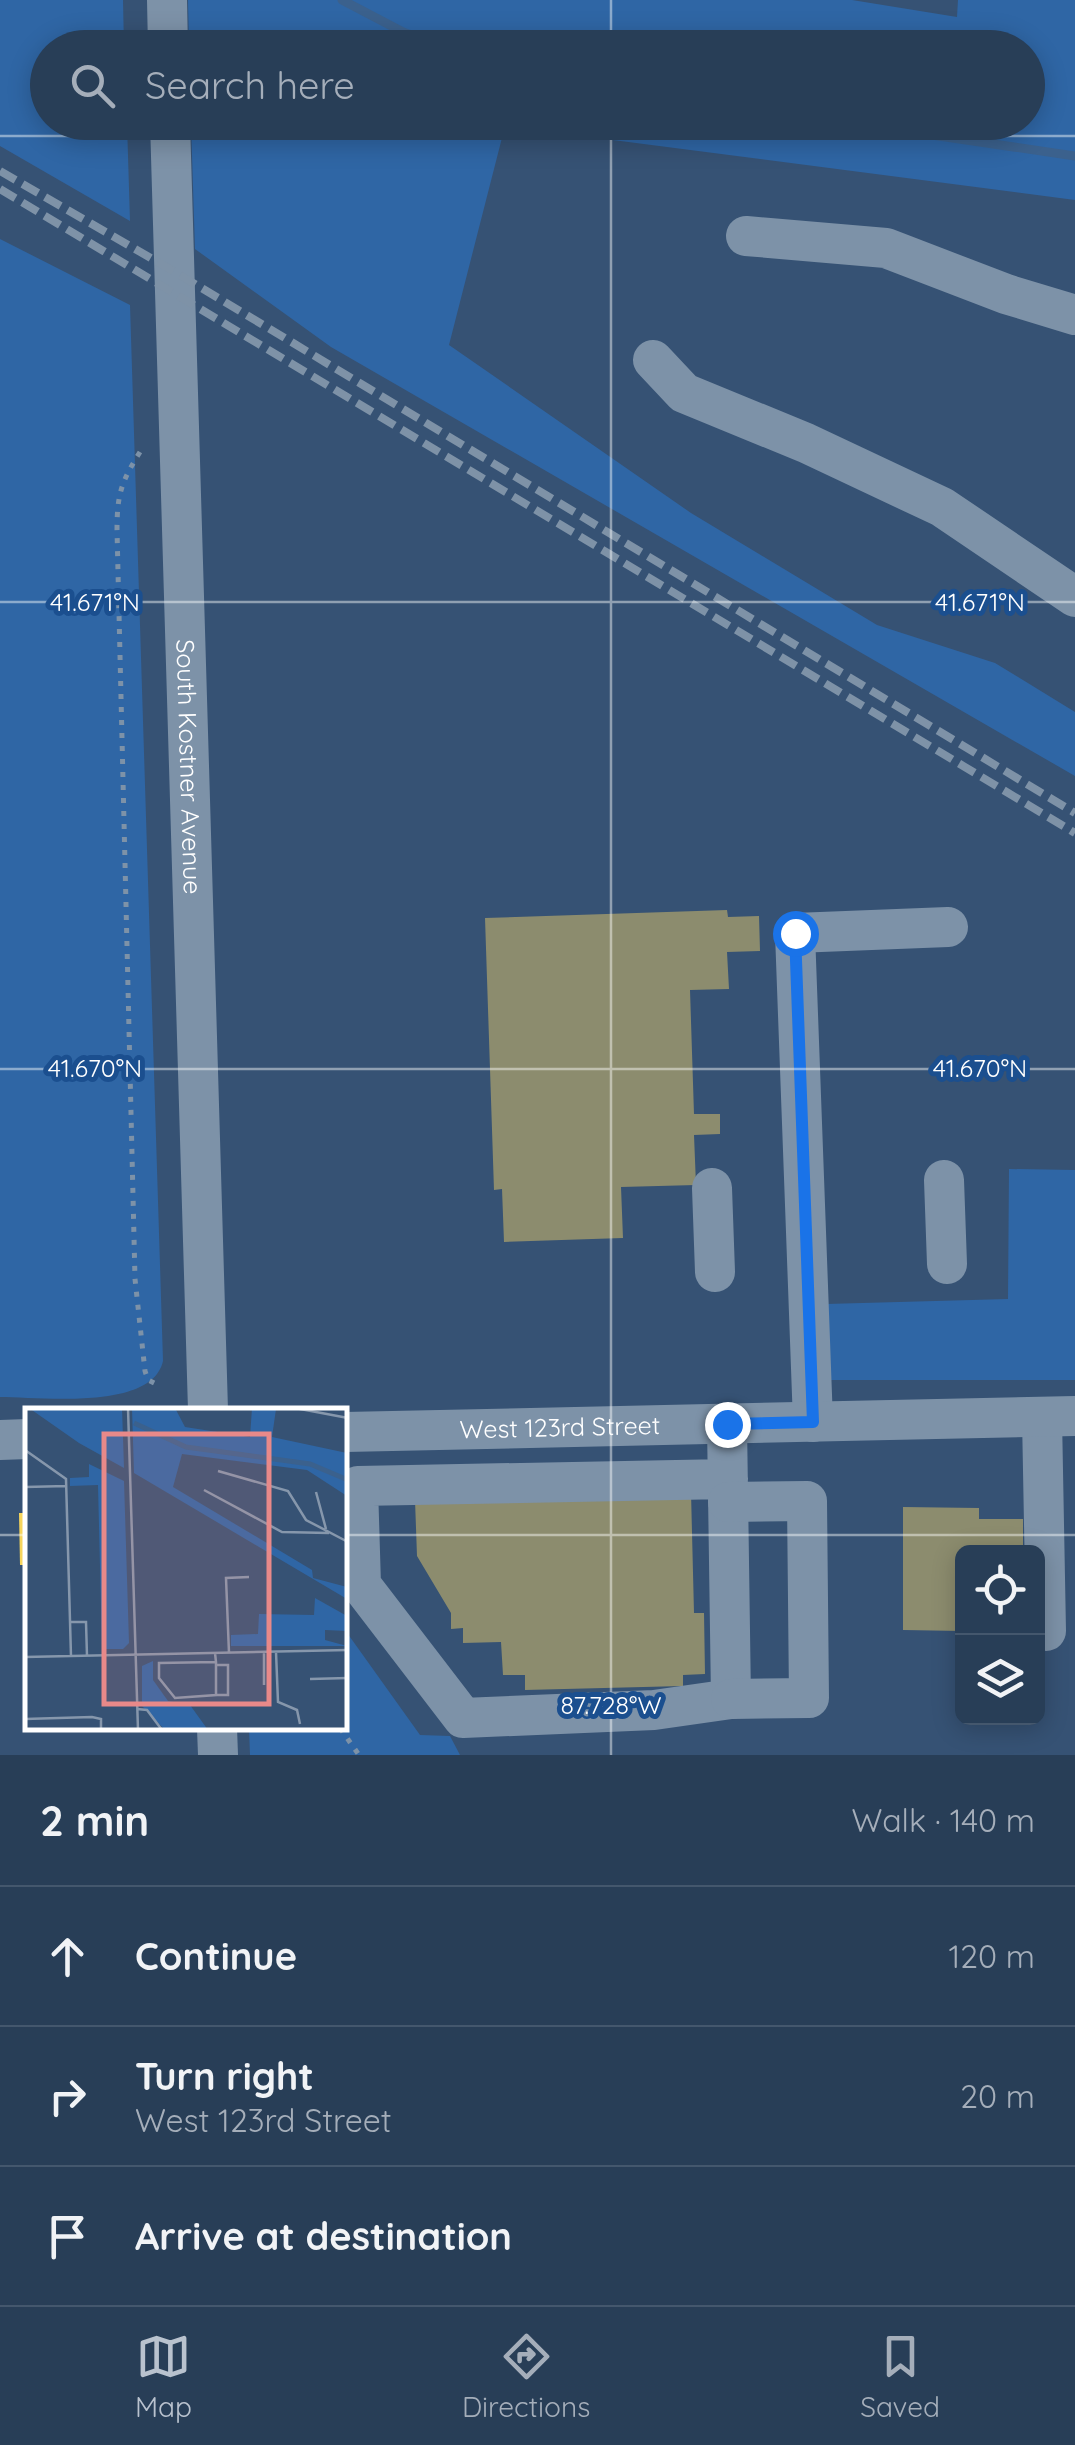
<!DOCTYPE html>
<meta charset="utf-8">
<style>
body{margin:0;font-family:Quicksand,sans-serif;background:#30455d;color:#f1f3f6}
.controls{position:absolute;right:30px;bottom:30px;display:grid;overflow:hidden;border-radius:15px;box-shadow:0 5px 25px #0003}
.controls button{width:90px;height:90px;display:grid;place-items:center;padding:0;border:0;border-bottom:2px solid #44576d;background:#283e57;color:#f1f3f6;font:50px sans-serif}
.stop{position:absolute;width:30px;height:30px;margin:-22px;border:8px solid #1a73e8;border-radius:50%;background:#fff}
.stop.end{background:#1a73e8;border-color:#fff;box-shadow:0 2px 10px #0008}
.list{margin:0;padding:0;list-style:none}
h2{display:flex;justify-content:space-between;align-items:center;height:130px;margin:0;padding:0 40px;font-size:42px}
h2 small{font-size:32px;font-weight:400;color:#a5aeba}
.list li{display:grid;grid-template-columns:65px 1fr auto;gap:30px;align-items:center;box-sizing:border-box;height:140px;padding:0 40px;border-top:2px solid #44576d}
.list b{display:block;font-size:38px;white-space:nowrap}
.list p{margin:0;font-size:32px;white-space:nowrap;color:#a5aeba}
.list em{font-size:32px;font-style:normal;color:#a5aeba}
.icon{flex:none;width:55px;height:55px;fill:none;stroke:currentColor;stroke-width:2;stroke-linecap:round;stroke-linejoin:round}
.map{position:relative;flex:none;width:1075px;height:1755px;overflow:hidden}
.search{position:absolute;background:#283e57;box-shadow:0 5px 25px #0003;left:30px;right:30px;top:30px;height:110px;display:flex;align-items:center;gap:25px;box-sizing:border-box;padding:0 35px;border-radius:55px;color:#a5aeba;font-size:38px}
.sheet{height:550px;background:#283e57}
nav{display:flex;justify-content:space-around;align-items:center;box-sizing:border-box;height:140px;border-top:2px solid #44576d;background:#283e57;font-size:28px;color:#a5aeba}
nav a{display:grid;justify-items:center;gap:5px}
nav .on{color:#b9c2ce}
.map>svg:first-child{display:block}
.green{fill:#2f66a5}
.homes{fill:#f6d55c}
.industry{fill:#8c8c6e}
.lines{fill:none;stroke-linecap:round;stroke-linejoin:round}
.stream{stroke:#3b618d;stroke-width:9}
.path{stroke:#7d92a8;stroke-width:5;stroke-dasharray:5 8;stroke-linecap:butt}
.minor{stroke:#7d92a8;stroke-width:40}
.rail{stroke:#7e92a7;stroke-width:8;stroke-dasharray:18 8;stroke-linecap:butt}
.route{stroke:#1a73e8;stroke-width:12}
.ticks{fill:none;stroke:#fff;stroke-width:2.5;stroke-opacity:0.45}
.labels{text-anchor:middle;stroke-width:10;stroke-linejoin:round;paint-order:stroke}
.street-label{font-size:25px;fill:#fff;stroke:#1b4f8f}
.inset-river{fill:none;stroke:#3b618d;stroke-width:5}
.inset-road{fill:none;stroke:#8697ac;stroke-width:2.5}
.view{fill:#e88989;fill-opacity:0.15;stroke:#e88989;stroke-width:5}
.inset-edge{fill:none;stroke:#fff;stroke-width:5}
.ticks-label{font-size:25px;text-anchor:middle;fill:#fff;stroke:#1b4f8f;stroke-width:10;stroke-linejoin:round;paint-order:stroke}
</style>
<div class="map">
<svg width="1075" height="1755" viewBox="0 0 1075 1755">
<rect width="100%" height="100%" fill="#365274"/>
<!-- green -->
<path class="green" d="M0 0H123L124 47 48 48V122L127 123 130 221 0 146Z
M188 0H852L957 17 958 0H1075V200L505 126 449 345 691 513 877 625 995 663 1075 712V776L331 347 195 249 191 123 1028 122V48L189 47Z
M0 239 130 305 163 1361C152 1411 40 1397 0 1397Z
M1009 1169 1075 1170V1380H830L826 1304 1008 1299Z
M345 1630 420 1735 450 1736 460 1755H250L249 1728H345Z"/>
<!-- homes -->
<path class="homes" d="M19 1513H28V1565H20Z"/>
<!-- industry -->
<path class="industry" d="M727 910 728 917 759 916 760 951 727 952 729 989 690 990 694 1114H720V1134L694 1135 696 1185 621 1187 623 1238 504 1242 502 1189 494 1190 485 918Z
M691 1492 694 1613H704L705 1674 683 1675V1686L525 1690V1675H503L501 1642 463 1643V1628L451 1629V1613L417 1556 415 1500Z
M903 1507 979 1508V1519H1023V1552H962V1631L903 1630Z"/>
<g class="lines">
<!-- stream -->
<path class="stream" d="M342 0 403 32 444 48
M844 122 1075 156"/>
<!-- path -->
<path class="path" d="M140 452C121 482 117 495 117 530L135 1279 145 1371 148 1380 156 1384
M340 1728 359 1755"/>
<!-- minor -->
<g class="minor">
<path d="M167 0 168 48"/>
<path id="s1" d="M170 122 208 1410"/>
<path d="M746 236 886 248 1006 294 1075 315"/>
<path d="M653 360 684 393 806 443 942 507 1075 597"/>
<path d="M944 1180 947 1264"/>
<path d="M712 1188 715 1272"/>
<path d="M1042 1417 1046 1631"/>
<path d="M813 1422 795 933 948 927"/>
<path d="M727 1424 731 1699 654 1710 463 1718 361 1585 358 1486 728 1479"/>
<path id="s2" d="M345 1432 1075 1416"/>
<path d="M0 1440 28 1439"/>
<path d="M728 1502 807 1501 809 1698 731 1699"/>
<path d="M217 1728 218 1755"/>
</g>
<!-- rail -->
<path class="rail" d="M0 171 175 272 1075 813
M0 189 1075 833"/>
</g>
<g class="lines">
<!-- route -->
<path class="route" d="M727 1424 813 1422 795 933"/>
</g>
<!-- ticks -->
<path class="ticks" d="M611 0V48M611 122V1755M0 136H1075M0 602H1075M0 1069H1075M0 1535H28M345 1535H1075"/>
<g class="labels">
<!-- street labels -->
<g class="street-label">
<text dy="9" stroke="none"><textPath href="#s1" startOffset="645">South Kostner Avenue</textPath></text>
<text dy="9" stroke="none"><textPath href="#s2" startOffset="215">West 123rd Street</textPath></text>
</g>
</g>
<!-- overview -->
<g transform="translate(25 1408)">
<rect width="322" height="322" fill="#365274"/>
<path d="M4 0H97L99 60 54 35ZM107 0H150L160 19 225 29 227 0 251 1 247 29 322 45V88L282 62 157 46 148 79 287 162 288 170 322 179V191L109 65ZM64 56 99 73 104 235 98 241H77L73 77 45 78V70L64 69ZM290 190 322 208V223L300 222V232L322 238H206V227L233 226 234 206 289 207ZM128 253V272L143 293 165 297 183 322H140L117 298V258Z" fill="#2f66a5"/>
<path class="inset-river" d="M109 15 161 39 285 56 323 72"/>
<path class="inset-road" d="M103 0 113 322M270 0 323 10M0 42 41 71 46 248M193 63 263 83 281 112 323 134M0 79 42 78M179 82 257 124 304 125M291 84 301 121M45 214H61L62 248M239 244V277M251 244 253 294 272 302 275 316M190 245 191 254V287L150 290 134 270V255L191 254M204 245 201 170 224 169M0 249 323 242M191 257H203V287H191M285 271 323 270M112 301 122 302 137 322M0 311 67 309 76 311V322"/>
<path class="view" d="M79 26H244V296H79Z"/>
<rect width="322" height="322" class="inset-edge"/>
</g>
<g class="ticks-label">
<text x="95" y="611">41.671°N</text>
<text x="980" y="611">41.671°N</text>
<text x="95" y="1077">41.670°N</text>
<text x="980" y="1077">41.670°N</text>
<text x="611" y="1714">87.728°W</text>
</g>
</svg>
<div class="controls">
<button><svg class="icon" aria-label="locate" viewBox="0 0 24 24"><circle cx="12" cy="12" r="6"/><path d="M12 2v4M12 18v4M2 12h4M18 12h4"/></svg></button>
<button><svg class="icon" aria-label="layers" viewBox="0 0 24 24"><path d="M12 4l9 5-9 5-9-5zM3 14l9 5 9-5"/></svg></button>
</div>
<div class="stop" style="left:795px;top:933px"></div>
<div class="stop end" style="left:727px;top:1424px"></div>
<div class="search"><svg class="icon" aria-label="search" viewBox="0 0 24 24"><circle cx="10" cy="10" r="6"/><path d="M15 15l6 6"/></svg>Search here</div>
</div>
<section class="sheet">
<h2>2 min<small>Walk · 140 m</small></h2>
<ul class="list">
<li><svg class="icon" aria-label="ahead" viewBox="0 0 24 24"><path d="M12 20V5M6 11l6-6 6 6"/></svg><div><b>Continue</b></div><em>120 m</em></li>
<li><svg class="icon" aria-label="right" viewBox="0 0 24 24"><path d="M7 20v-9h11M14 6l5 5-5 5"/></svg><div><b>Turn right</b><p>West 123rd Street</p></div><em>20 m</em></li>
<li><svg class="icon" aria-label="arrive" viewBox="0 0 24 24"><path d="M6 21V4h12l-3 4 3 4H6"/></svg><div><b>Arrive at destination</b></div></li>
</ul>
</section>
<nav>
<a class="on"><svg class="icon" aria-label="map" viewBox="0 0 24 24"><path d="M3 6l6-2 6 2 6-2v14l-6 2-6-2-6 2zM9 4v14M15 6v14"/></svg>Map</a>
<a><svg class="icon" aria-label="directions" viewBox="0 0 24 24"><path d="M12 3l9 9-9 9-9-9zM9 14v-3h6M13 9l2 2-2 2"/></svg>Directions</a>
<a><svg class="icon" aria-label="saved" viewBox="0 0 24 24"><path d="M7 4h10v16l-5-4-5 4z"/></svg>Saved</a>
</nav>
